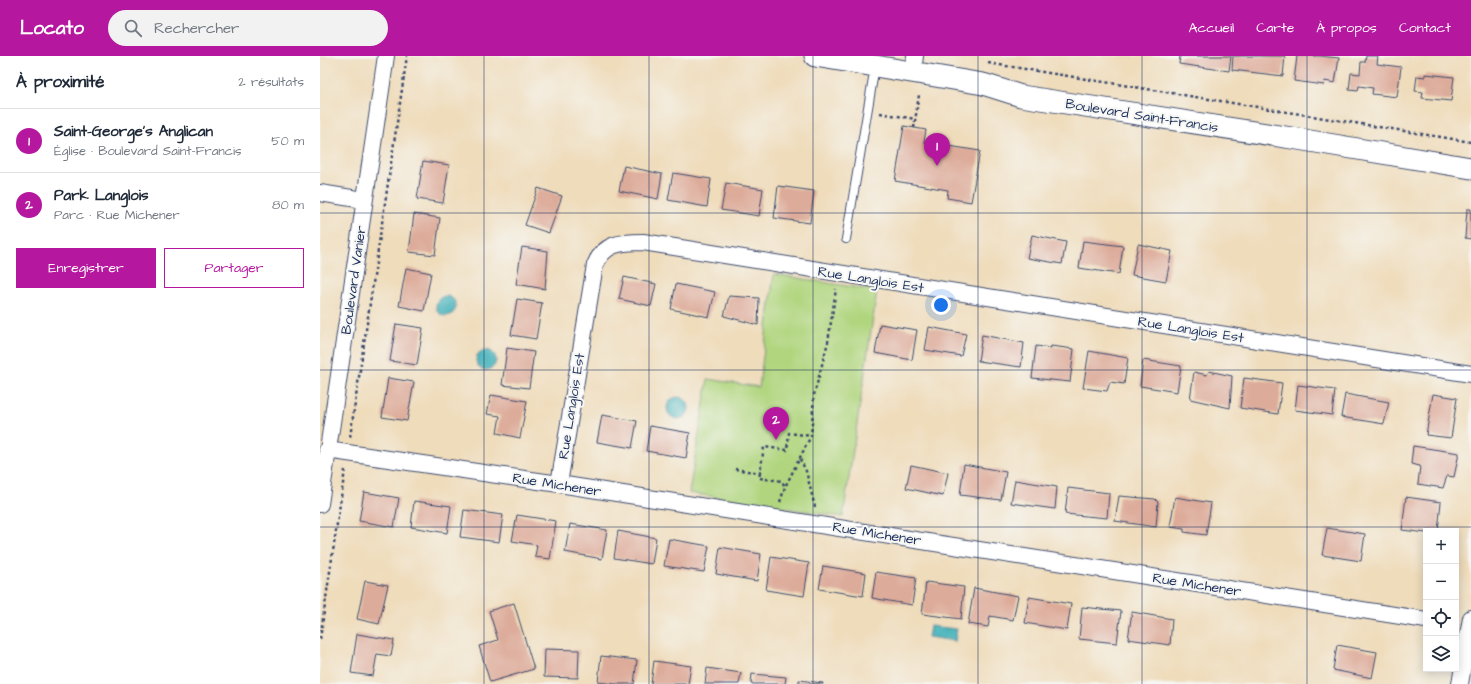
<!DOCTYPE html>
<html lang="fr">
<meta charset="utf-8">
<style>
body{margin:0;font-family:"Architects Daughter",sans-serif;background:#f2f2f3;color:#1f2937}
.controls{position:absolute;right:12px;bottom:12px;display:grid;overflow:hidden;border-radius:0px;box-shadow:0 2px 10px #0003}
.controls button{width:36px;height:36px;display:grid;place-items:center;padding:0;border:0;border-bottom:1px solid #e0e1e3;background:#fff;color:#1f2937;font:20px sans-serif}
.you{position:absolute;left:621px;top:249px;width:14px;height:14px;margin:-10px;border:3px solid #fff;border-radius:50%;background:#1a73e8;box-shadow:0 0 0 6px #1a73e833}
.badge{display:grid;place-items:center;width:26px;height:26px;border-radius:50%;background:#b5179e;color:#fff;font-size:13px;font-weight:700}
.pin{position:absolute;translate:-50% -33px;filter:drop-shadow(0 1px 2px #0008)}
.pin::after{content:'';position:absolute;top:21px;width:14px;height:12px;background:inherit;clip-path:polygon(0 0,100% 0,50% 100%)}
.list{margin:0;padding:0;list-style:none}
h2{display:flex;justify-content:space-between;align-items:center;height:52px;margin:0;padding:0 16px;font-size:17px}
h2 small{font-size:13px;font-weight:400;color:#747a83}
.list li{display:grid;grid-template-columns:26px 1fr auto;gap:12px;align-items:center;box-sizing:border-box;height:64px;padding:0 16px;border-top:1px solid #e0e1e3}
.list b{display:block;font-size:15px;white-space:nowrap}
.list p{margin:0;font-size:13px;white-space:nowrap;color:#747a83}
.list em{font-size:13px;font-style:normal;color:#747a83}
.actions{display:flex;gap:8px;padding:12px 16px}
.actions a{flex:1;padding:9px 0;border:1px solid #b5179e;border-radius:0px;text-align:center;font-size:14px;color:#b5179e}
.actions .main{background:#b5179e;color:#fff}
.icon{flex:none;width:22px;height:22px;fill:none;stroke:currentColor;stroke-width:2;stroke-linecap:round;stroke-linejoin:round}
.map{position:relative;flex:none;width:1151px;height:628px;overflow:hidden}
header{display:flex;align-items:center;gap:24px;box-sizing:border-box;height:56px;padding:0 20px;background:#b5179e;color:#fff}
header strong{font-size:19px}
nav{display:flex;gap:22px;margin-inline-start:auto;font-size:14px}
.search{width:280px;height:36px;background:#f2f2f3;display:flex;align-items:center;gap:10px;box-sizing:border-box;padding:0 14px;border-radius:22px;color:#747a83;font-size:15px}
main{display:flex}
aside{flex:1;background:#fff}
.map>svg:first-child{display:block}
.green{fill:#b0d57e;stroke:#66826e}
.water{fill:#3fb0b8;stroke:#2d708b}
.building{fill:#ddab9a}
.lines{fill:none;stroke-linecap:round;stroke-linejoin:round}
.service-casing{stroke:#3b496c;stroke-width:10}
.minor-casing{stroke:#3b496c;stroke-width:18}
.tertiary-casing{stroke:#3b496c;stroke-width:23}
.path{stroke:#3b496c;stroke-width:2.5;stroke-dasharray:3 3;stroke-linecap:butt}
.service{stroke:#fff;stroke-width:8}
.minor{stroke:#fff;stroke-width:16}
.tertiary{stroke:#fff;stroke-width:21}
.grid{fill:none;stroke:#1b2f5e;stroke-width:1;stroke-opacity:0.55}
.labels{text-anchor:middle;stroke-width:4;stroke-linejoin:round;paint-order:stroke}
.street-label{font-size:14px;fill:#1b2f5e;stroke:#f6f6f2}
</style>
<header>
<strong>Locato</strong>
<div class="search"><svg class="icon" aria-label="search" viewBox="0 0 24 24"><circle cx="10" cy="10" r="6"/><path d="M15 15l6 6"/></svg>Rechercher</div>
<nav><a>Accueil</a><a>Carte</a><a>À propos</a><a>Contact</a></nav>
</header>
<main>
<aside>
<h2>À proximité<small>2 résultats</small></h2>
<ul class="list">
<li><span class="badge">1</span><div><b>Saint-George's Anglican</b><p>Église · Boulevard Saint-Francis</p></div><em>50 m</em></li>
<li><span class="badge">2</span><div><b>Park Langlois</b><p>Parc · Rue Michener</p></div><em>80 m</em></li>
</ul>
<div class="actions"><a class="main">Enregistrer</a><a>Partager</a></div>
</aside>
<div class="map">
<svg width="1151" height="628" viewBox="0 0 1151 628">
<rect width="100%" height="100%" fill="#f6f6f2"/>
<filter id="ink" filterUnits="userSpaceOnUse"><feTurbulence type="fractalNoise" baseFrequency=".025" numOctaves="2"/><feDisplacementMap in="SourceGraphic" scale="8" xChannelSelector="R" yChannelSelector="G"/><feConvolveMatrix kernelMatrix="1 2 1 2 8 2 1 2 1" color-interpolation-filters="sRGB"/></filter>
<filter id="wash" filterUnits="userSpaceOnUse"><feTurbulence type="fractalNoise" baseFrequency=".012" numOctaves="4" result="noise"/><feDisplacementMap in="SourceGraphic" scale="16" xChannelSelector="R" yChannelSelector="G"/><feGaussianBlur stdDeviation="0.9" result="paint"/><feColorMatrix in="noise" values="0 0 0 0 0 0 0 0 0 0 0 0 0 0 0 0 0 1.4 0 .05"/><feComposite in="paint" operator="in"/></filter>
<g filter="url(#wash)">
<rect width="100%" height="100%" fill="#efdcbb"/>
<!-- green -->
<path class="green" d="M454 218 557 235 523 461 369 437 388 323 439 331Z"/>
<!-- water -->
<path class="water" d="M116 250a10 10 0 1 1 20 0a10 10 0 1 1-20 0Z
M156 304a10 10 0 1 1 20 0a10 10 0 1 1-20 0Z
M347 352a11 11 0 1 1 22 0a11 11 0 1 1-22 0Z
M610 570 637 573 635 585 608 581Z"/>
<g id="blocks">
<!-- building -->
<path class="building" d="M860 0H911L909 15 859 8Z
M913 0H965L963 20 912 14Z
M977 0H1000L1019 2 1015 27 1005 25 1004 29 974 25Z
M1046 0H1058L1057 8 1081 11 1077 41 1052 38 1053 32 1039 30 1038 35 1029 34 1031 17 1040 18 1041 6H1045Z
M1105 18 1134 21 1131 45 1102 42 1103 36 1095 35 1097 20 1105 21Z
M584 70 606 74 604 86 660 95 651 146 627 142 628 134 575 125Z
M103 105 129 109 123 147 97 143Z
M304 110 342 118 338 143 299 135Z
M353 117 391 123 387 151 348 144Z
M406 127 443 133 439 160 401 154Z
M458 130 494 135 490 167 454 162Z
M218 132 242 140 229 177 205 169Z
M1147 153H1151V183L1145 182Z
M94 158 120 162 115 199 89 196Z
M712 179 746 186 742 208 707 202Z
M763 185 803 190 799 218 759 212Z
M818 188 852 195 846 225 812 219Z
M202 191 228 195 225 233 196 228Z
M86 212 111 217 104 255 79 250Z
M304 221 336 228 331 250 299 243Z
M356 228 395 236 389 261 351 253Z
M409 240 439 242 438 269 404 260Z
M197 243 222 247 216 283 191 279Z
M76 268 103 272 97 309 70 305Z
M560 268 597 274 592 304 555 297Z
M609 271 646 278 641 300 605 294Z
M662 279 704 287 701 311 658 305Z
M716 290 731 292V290L754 293 750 326 712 322Z
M187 292 214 296 209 332 182 329Z
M769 295 808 302 804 328 790 326 787 335 763 332Z
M823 304 861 310 857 336 820 330Z
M889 315 912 320 910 352 870 343 874 316 887 319Z
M68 322 94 326 87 365 62 361Z
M924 322 962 327 958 358 920 352Z
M978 329 1015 334 1012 359 975 354Z
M1025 338 1069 346 1064 368 1021 361Z
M1113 338 1137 342 1131 382 1106 379Z
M171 339 207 345 200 382 177 377 180 360 167 358Z
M282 359 317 365 312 392 277 386Z
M330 370 370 377 366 402 326 395Z
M1093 390 1139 397 1134 421 1127 420 1123 432 1098 428 1100 410 1091 408Z
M644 408 686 416 681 444 640 439Z
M591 409 628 417 623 440 586 432Z
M695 424 737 431 735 453 691 447Z
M748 432 789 437 787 462 745 458Z
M44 436 79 442 74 471 39 465Z
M799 440 835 443 838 446 836 471 795 465Z
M855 441 891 447 886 479 864 476V473L850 471Z
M1086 441 1121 446 1118 475H1106V477L1082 474Z
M94 445 131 450 127 477 91 471Z
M144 454 183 459 179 486 140 481Z
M197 459 236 465 230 503 215 501 217 489 192 485Z
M250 468 287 474 282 503 245 496Z
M1007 472 1045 478 1041 505 1002 499Z
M298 475 336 482 332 508 294 502Z
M349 483 389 490 384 516 344 510Z
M400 491 441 498 437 525 396 518Z
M451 501 489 507 484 540 446 534Z
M503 510 546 517 543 540 499 533Z
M556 516 596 522 592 549 552 542Z
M45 525 68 529 59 568 37 563Z
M606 526 644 531 641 563 602 558Z
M654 532 698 540 693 564 670 560 668 571 648 568Z
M709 541 751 548 747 574 705 567Z
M194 547 214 613 170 626 159 590 178 584 169 555Z
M762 551 801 555 797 587 759 583Z
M812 556 852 563 850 589 808 583Z
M37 578 74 584 71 600 57 598 53 620 31 617Z
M1017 589 1057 596 1052 622 1013 614Z
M225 593 259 594 258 622 224 621Z
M281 600 317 604 314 628H295L278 626Z
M334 605 371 610 368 628H331Z
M387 612 421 617 419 628H385Z
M432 618 466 621 465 628H431Z
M479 624 503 627V628H479Z"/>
</g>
</g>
<g filter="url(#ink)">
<use href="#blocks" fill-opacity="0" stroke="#3b496c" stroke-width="1"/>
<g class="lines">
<!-- service casing -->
<g class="service-casing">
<path id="service" d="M526 183 555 10"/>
</g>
<!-- minor casing -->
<g class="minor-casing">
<path id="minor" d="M593 15 595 0
M0 137 44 144
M7 394 239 428 1106 564
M239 428 275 209C284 187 301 186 323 186L1151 318
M0 448 66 0
M1140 628 1151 562"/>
</g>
<!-- tertiary casing -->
<g class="tertiary-casing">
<path id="tertiary" d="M495 0 663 28 701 40 978 83 1151 112"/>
</g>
<!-- path -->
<path class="path" d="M668 7 1151 86
M560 57 596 63
M594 72 599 39
M30 381 87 0
M480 403 486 415 495 451
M415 413 440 417 444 391 467 394 469 377 491 380
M440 417 439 422 462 425 465 431
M460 446 465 431 491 380 494 339 508 286 516 233
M0 583 25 414"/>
<!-- service -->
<use href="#service" class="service"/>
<!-- minor -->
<use href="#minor" class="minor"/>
<!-- tertiary -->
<use href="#tertiary" class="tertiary"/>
</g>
</g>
<!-- grid -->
<path class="grid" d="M164 0V628M329 0V628M493 0V628M658 0V628M822 0V628M987 0V628M0 157H1151M0 314H1151M0 471H1151"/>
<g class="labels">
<!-- street labels -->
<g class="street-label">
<text transform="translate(822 59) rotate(9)" y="5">Boulevard Saint-Francis</text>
<text transform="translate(551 223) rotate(9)" y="5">Rue Langlois Est</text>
<text transform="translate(33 224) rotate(-82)" y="5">Boulevard Vanier</text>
<text transform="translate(871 273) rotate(9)" y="5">Rue Langlois Est</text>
<text transform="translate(251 350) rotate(-81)" y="5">Rue Langlois Est</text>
<text transform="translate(237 428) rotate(9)" y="5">Rue Michener</text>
<text transform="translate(557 477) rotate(9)" y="5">Rue Michener</text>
<text transform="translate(877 528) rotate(9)" y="5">Rue Michener</text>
</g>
</g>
</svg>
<div class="controls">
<button>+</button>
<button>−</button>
<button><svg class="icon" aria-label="locate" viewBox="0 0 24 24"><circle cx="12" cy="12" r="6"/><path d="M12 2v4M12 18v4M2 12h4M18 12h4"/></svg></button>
<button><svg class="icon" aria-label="layers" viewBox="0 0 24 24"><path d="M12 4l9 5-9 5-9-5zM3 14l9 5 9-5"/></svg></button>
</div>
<div class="you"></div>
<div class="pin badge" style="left:617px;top:110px">1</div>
<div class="pin badge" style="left:456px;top:384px">2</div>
</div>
</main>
